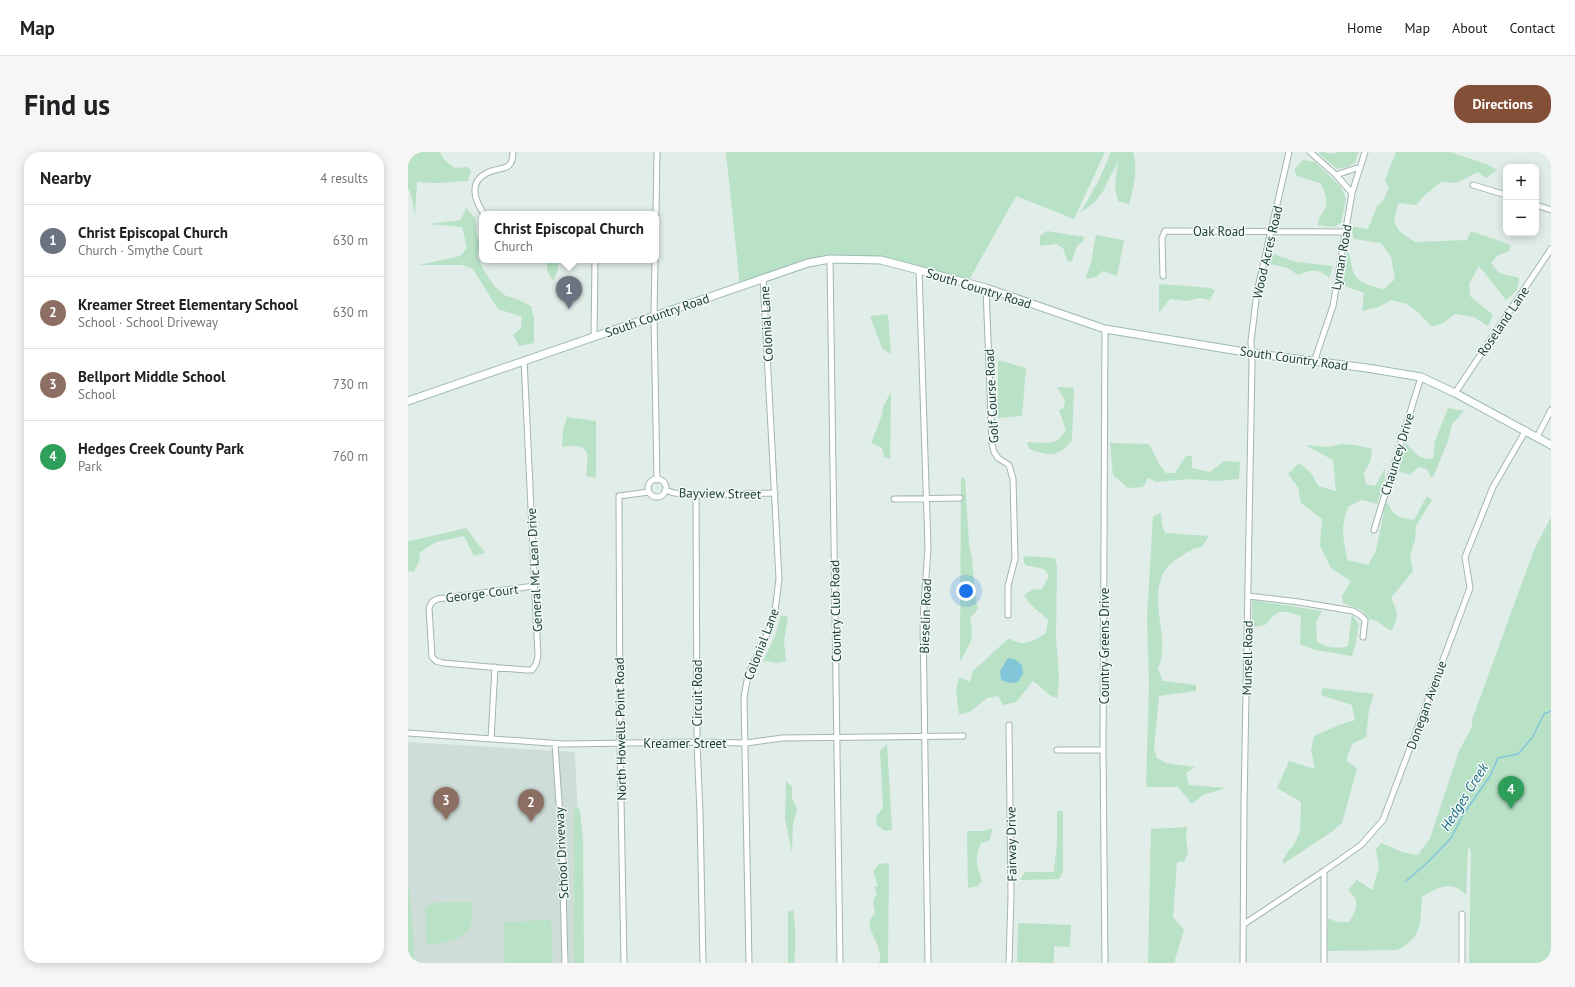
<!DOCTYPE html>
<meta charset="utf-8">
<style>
body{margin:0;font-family:"PT Sans",sans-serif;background:#f6f6f6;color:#202124}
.controls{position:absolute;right:12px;top:12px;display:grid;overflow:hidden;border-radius:8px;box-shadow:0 2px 10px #0003}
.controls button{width:36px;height:36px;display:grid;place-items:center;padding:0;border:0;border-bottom:1px solid #e0e0e0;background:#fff;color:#202124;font:20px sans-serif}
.you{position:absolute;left:558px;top:439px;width:14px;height:14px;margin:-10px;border:3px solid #fff;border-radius:50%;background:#1a73e8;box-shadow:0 0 0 6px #1a73e833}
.badge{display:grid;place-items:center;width:26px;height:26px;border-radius:50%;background:#844f37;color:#fff;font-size:13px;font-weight:700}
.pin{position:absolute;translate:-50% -33px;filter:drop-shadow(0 1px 2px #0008)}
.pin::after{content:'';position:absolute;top:21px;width:14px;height:12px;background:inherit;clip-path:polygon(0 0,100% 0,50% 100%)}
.popup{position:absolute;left:71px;top:59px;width:180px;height:52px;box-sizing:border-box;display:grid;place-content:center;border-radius:8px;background:#fff;filter:drop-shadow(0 1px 3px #0005);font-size:13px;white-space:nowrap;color:#757577}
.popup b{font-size:15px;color:#202124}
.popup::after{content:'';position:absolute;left:50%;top:100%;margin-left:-8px;border:8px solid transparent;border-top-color:#fff}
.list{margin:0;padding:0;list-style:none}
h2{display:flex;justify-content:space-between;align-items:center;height:52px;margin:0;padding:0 16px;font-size:17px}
h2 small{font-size:13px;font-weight:400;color:#757577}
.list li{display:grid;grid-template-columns:26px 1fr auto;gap:12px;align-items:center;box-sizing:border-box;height:72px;padding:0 16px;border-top:1px solid #e0e0e0}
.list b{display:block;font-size:15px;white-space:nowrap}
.list p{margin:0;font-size:13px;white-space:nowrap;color:#757577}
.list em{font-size:13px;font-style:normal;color:#757577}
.map{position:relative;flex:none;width:1143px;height:811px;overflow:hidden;border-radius:16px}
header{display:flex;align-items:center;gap:24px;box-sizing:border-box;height:56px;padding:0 20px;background:#fff;border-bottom:1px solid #e0e0e0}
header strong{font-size:19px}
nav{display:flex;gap:22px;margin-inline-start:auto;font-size:14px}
.intro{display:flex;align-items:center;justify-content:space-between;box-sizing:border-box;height:96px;padding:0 24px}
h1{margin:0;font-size:28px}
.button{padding:10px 18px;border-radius:16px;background:#844f37;color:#fff;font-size:14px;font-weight:700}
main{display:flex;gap:24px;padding:0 24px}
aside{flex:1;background:#fff;border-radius:16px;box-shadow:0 2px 10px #0003}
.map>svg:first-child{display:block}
.built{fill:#cfddd8}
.green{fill:#b8e1c6}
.water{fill:#83c5d9}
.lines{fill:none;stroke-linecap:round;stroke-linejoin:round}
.stream{stroke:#83c5d9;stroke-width:1.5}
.minor-casing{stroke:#a3b6b1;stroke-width:7}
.secondary-casing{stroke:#9ebab3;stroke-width:9}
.minor{stroke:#fff;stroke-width:5}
.secondary{stroke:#fff;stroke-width:7}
.labels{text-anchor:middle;stroke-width:3;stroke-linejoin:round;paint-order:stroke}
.street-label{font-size:13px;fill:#1f403a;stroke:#f2f9f6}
.water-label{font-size:14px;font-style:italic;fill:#136883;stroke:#f2f9f6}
</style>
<header>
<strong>Map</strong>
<nav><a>Home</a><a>Map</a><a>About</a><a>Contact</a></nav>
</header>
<div class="intro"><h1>Find us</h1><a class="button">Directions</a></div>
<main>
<aside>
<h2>Nearby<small>4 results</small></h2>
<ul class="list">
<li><span class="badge" style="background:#6b7280">1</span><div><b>Christ Episcopal Church</b><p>Church · Smythe Court</p></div><em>630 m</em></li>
<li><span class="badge" style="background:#8d6e63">2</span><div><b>Kreamer Street Elementary School</b><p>School · School Driveway</p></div><em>630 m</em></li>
<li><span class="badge" style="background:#8d6e63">3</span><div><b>Bellport Middle School</b><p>School</p></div><em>730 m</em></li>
<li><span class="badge" style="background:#2e9e5b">4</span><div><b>Hedges Creek County Park</b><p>Park</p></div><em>760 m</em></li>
</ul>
</aside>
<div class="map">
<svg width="1143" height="811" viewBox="0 0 1143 811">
<rect width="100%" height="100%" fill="#e1ede9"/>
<!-- built -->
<path class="built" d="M0 590 167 600 176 811H0Z"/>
<!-- green -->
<path class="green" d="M0 0H32L36 8 47 16 59 15 63 18 60 29 28 31 9 30 7 63 2 39 0 36Z
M318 0H697L666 67 608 44 560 130 473 108 422 107 332 135Z
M703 0H725C730 18 726 35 721 52L710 49 707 35 710 9 695 39 686 51 672 61 691 28Z
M914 0 926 2 929 0H950L947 11 939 15 929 17 910 1Z
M988 0H1042L1078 12 1089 18 1078 26 1070 20 1048 31 1033 30 1018 42 1008 53 990 51 986 70 992 80 1007 90 1059 88 1063 79 1103 93 1101 99 1089 104 1083 111 1091 121 1111 126 1109 138 1098 148 1071 114 1061 132 1062 144 1085 163 1080 174 1066 165 1047 162 1035 171 1024 175 1011 161 999 152 983 148 970 155 954 159 956 141 934 133 939 98C944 106 943 116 946 122 952 132 966 135 976 137L987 127 983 105 973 91 946 87 942 74 960 77 969 54 975 49 981 35 977 28Z
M895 8 907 10 933 35 938 47 933 71 928 74 923 75 910 73C910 66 913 63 917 57 921 49 916 38 912 31L889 24 886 18Z
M58 56 67 66 69 84 74 93V100H71L69 103 75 117 87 135 98 144 111 148 123 154 126 167V191L111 194 105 183 113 176 114 165 90 157 65 117 54 113H11L52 104 59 96 54 75 20 72 53 68Z
M639 79 676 85 675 89 669 94 664 109 660 110 655 96 648 92 632 94V84Z
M688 83 716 88 709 124 695 119 688 125 677 127 683 111Z
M866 102 888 110 925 114 921 126C911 116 902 118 890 123L880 116 859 111Z
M139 108H150V118L145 129 139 118Z
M751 132 803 136 807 138 802 148 792 146 779 149 762 147 751 161Z
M480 162 483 202 474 196 462 164Z
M590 209C601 209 607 214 618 216L614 264 590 266Z
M649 235 666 236 664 288C650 306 641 304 621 297L619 290C638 290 648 296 658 278L651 258 656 256 657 248Z
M483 240 482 307 476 305 474 296 463 291 474 263 475 255Z
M1040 256 1056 259 1044 272 1040 289 1026 323 1023 326 1019 317 1010 315 1002 323 989 319 998 291C1006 300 1011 308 1025 307L1027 289Z
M159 265 188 269V326L178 324C181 301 182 290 154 295L155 278Z
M702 291 741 292 751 312 758 321H767L778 304H784V316L802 320 816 309 832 310 831 327 808 329 782 327 749 330 740 326 735 335 720 336 705 323Z
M933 292 948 293 964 297 963 307 956 321 958 332 967 334 977 316V325L969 352 954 348 941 354C931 375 936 386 939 408L960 413 968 399 978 348C985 363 989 366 1006 368L1019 344 1024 348 1008 374 1007 389 1002 403 1005 419 983 446C990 460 991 465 983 479L969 469 961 467 955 459 935 451 934 444 943 429 923 416 912 394 914 367 893 351 890 335 880 322 891 311 904 322 910 334 928 339 925 308 897 293 921 295Z
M553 325 557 326 561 392 564 407 567 442 570 457 562 466C567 487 563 491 552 509Z
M753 361 754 373 757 381 801 384C799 387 797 391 794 394 792 395 790 396 788 396 778 401 762 409 756 420 740 449 763 487 750 517L755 529 788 533V539L751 544 746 597 749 606 758 611 787 615 778 621 781 633 818 636 795 643 784 652 770 635H738L741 532 739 465 745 364Z
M1143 365V811H1061L1063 700 1061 694 1060 697 1058 743C1044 727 1028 736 1014 745 1012 770 1015 786 989 798L921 799 918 795 920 766 929 770H941C949 757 953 750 940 738L949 728 964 738 971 716 968 697 973 691 997 701 1010 703 1022 686 1051 599 1064 575V568L1126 398Z
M58 376 77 401 66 404 56 384 28 390 12 400 11 409 6 420 0 419V388L2 389Z
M615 404 647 406 649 415 648 485 651 528 649 546C639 543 634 535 625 529L608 550 595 553 590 544 579 546 563 559 551 563 548 539 551 525 562 530 565 519 601 486C616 496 625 489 638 481L640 468C631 458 622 455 616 443L624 438 634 437 641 424 636 417 617 413Z
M844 448 914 459 908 470 909 489C917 496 930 497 940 494L944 462 951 473 947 494 944 504 907 498 892 492 893 464C873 458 871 456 857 473L844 475Z
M373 463 380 465 376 489 378 509 370 511 355 509 367 484Z
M915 536 966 542 961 557 958 585 944 592 938 608 949 617 934 671 925 679 875 712V708L881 698 886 693 892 679 893 650 869 636 881 609 907 617 903 598 906 584 931 573 947 568 944 553 913 543Z
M479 592 484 678 477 679 469 673 468 664 475 656 472 599Z
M378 629 384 635V646L389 658 385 672 384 701 377 667Z
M166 653 172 658 175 688 176 811H166Z
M649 659H655V720L651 727 612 728 617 720H646L649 689Z
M779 675 778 687 780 700 776 710H769L765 765 776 778 766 811H740L743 677Z
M585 676 581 689 573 691C566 707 569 713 574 729L570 734 560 736 559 679H576Z
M481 711 480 811H471C477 796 458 779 462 769 463 766 465 763 467 761L465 749 469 742 466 735 470 734 465 719 471 712Z
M0 727 4 765 7 811H0Z
M63 750C63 756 66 767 63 772 57 789 34 792 19 793L17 756 24 751Z
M385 758C388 779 388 790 386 811H380V760Z
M143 768 145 811H97L95 770Z
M610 771 663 773 662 795 646 794V811L609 810Z"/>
<!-- water -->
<path class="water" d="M600 506 606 507 614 513 615 521 610 530 602 531 593 528 592 519Z"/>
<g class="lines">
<!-- stream -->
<path class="stream" d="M998 729 1020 710 1043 686 1055 663 1082 624 1090 606 1110 602 1124 586 1136 562 1143 559"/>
<!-- minor casing -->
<g class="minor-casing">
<path id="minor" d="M902 0 928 23 944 41
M928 23 952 15
M1065 33 1098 43
M1128 53 1143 58
M76 62C67 49 60 30 79 21 92 14 105 21 105 0
M248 62 249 0
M422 107 432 811
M247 108 246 164 249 328
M511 117 520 396 515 468 520 811
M755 124 754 86 757 79 937 80
M578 136 584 292 586 300 590 306 601 313 605 327 607 407 600 434V463
M186 185 187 108
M116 208 130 504 128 512 124 518H118L35 511 28 509 24 505 21 456 24 450 29 447 126 434
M906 210 925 154 944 41 957 0
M1047 241 1143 97
M1129 285 1143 258
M240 336a9 9 0 1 1 18 0a9 9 0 1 1-18 0Z
M257 338 266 341 288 343 367 341
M288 343 289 590 292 661 295 811
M486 347 552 346
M966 378 1013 225
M840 444 891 450 945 459 952 463 957 468 955 485
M0 581 156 592 289 590 338 591 375 586 555 584
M83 587 87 515
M147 592 154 695 157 811
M649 598H695
M916 719V811
M836 772 916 719 953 693 975 668 1062 436 1057 405 1085 335 1118 278
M216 811 212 591 211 344 241 340
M341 811 336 545 340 523 360 480 367 459 371 427 355 126
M601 811 603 744 601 573
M697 811 695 598 697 177
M835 811 836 653 844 211 843 189 849 140 881 0
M1054 811V762"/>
</g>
<!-- secondary casing -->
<g class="secondary-casing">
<path id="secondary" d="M0 249 400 111 422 107 473 108 578 136 697 177 843 201 959 216 1013 225 1047 241 1143 293"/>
</g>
<!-- minor -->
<use href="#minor" class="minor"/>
<!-- secondary -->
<use href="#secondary" class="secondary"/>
</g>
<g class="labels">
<!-- street labels -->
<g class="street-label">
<text x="811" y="84">Oak Road</text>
<text transform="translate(859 100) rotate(-77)" y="5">Wood Acres Road</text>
<text transform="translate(933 105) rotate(-80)" y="5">Lyman Road</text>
<text transform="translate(571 136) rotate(17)" y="5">South Country Road</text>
<text transform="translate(249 163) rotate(-19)" y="5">South Country Road</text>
<text transform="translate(1095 169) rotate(-56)" y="5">Roseland Lane</text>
<text transform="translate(358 172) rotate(-93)" y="5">Colonial Lane</text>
<text transform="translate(886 206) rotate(8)" y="5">South Country Road</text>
<text transform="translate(583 244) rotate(-93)" y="5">Golf Course Road</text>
<text transform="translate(989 302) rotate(-73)" y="5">Chauncey Drive</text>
<text transform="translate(312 341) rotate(1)" y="5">Bayview Street</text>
<text transform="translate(126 418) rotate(-93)" y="5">General Mc Lean Drive</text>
<text transform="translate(74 441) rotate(-7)" y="5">George Court</text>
<text transform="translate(427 459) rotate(-91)" y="5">Country Club Road</text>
<text transform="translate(517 464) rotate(-88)" y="5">Bieselin Road</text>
<text transform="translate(353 492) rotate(-69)" y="5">Colonial Lane</text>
<text transform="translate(696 494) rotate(-90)" y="5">Country Greens Drive</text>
<text transform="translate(839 506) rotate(-89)" y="5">Munsell Road</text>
<text transform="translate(289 541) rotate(-90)" y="5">Circuit Road</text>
<text transform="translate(1018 553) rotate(-70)" y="5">Donegan Avenue</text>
<text transform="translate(212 577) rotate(-91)" y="5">North Howells Point Road</text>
<text x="277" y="596">Kreamer Street</text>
<text transform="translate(603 692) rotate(-91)" y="5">Fairway Drive</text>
<text transform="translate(153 701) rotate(-93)" y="5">School Driveway</text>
</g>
<!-- water labels -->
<g class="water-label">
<text transform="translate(1056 645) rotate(-58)" y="5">Hedges Creek</text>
</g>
</g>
</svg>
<div class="controls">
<button>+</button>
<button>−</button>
</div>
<div class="you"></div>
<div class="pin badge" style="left:161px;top:157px;background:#6b7280">1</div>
<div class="popup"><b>Christ Episcopal Church</b>Church</div>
<div class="pin badge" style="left:123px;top:670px;background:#8d6e63">2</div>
<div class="pin badge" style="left:38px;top:668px;background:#8d6e63">3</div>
<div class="pin badge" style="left:1103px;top:657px;background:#2e9e5b">4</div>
</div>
</main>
